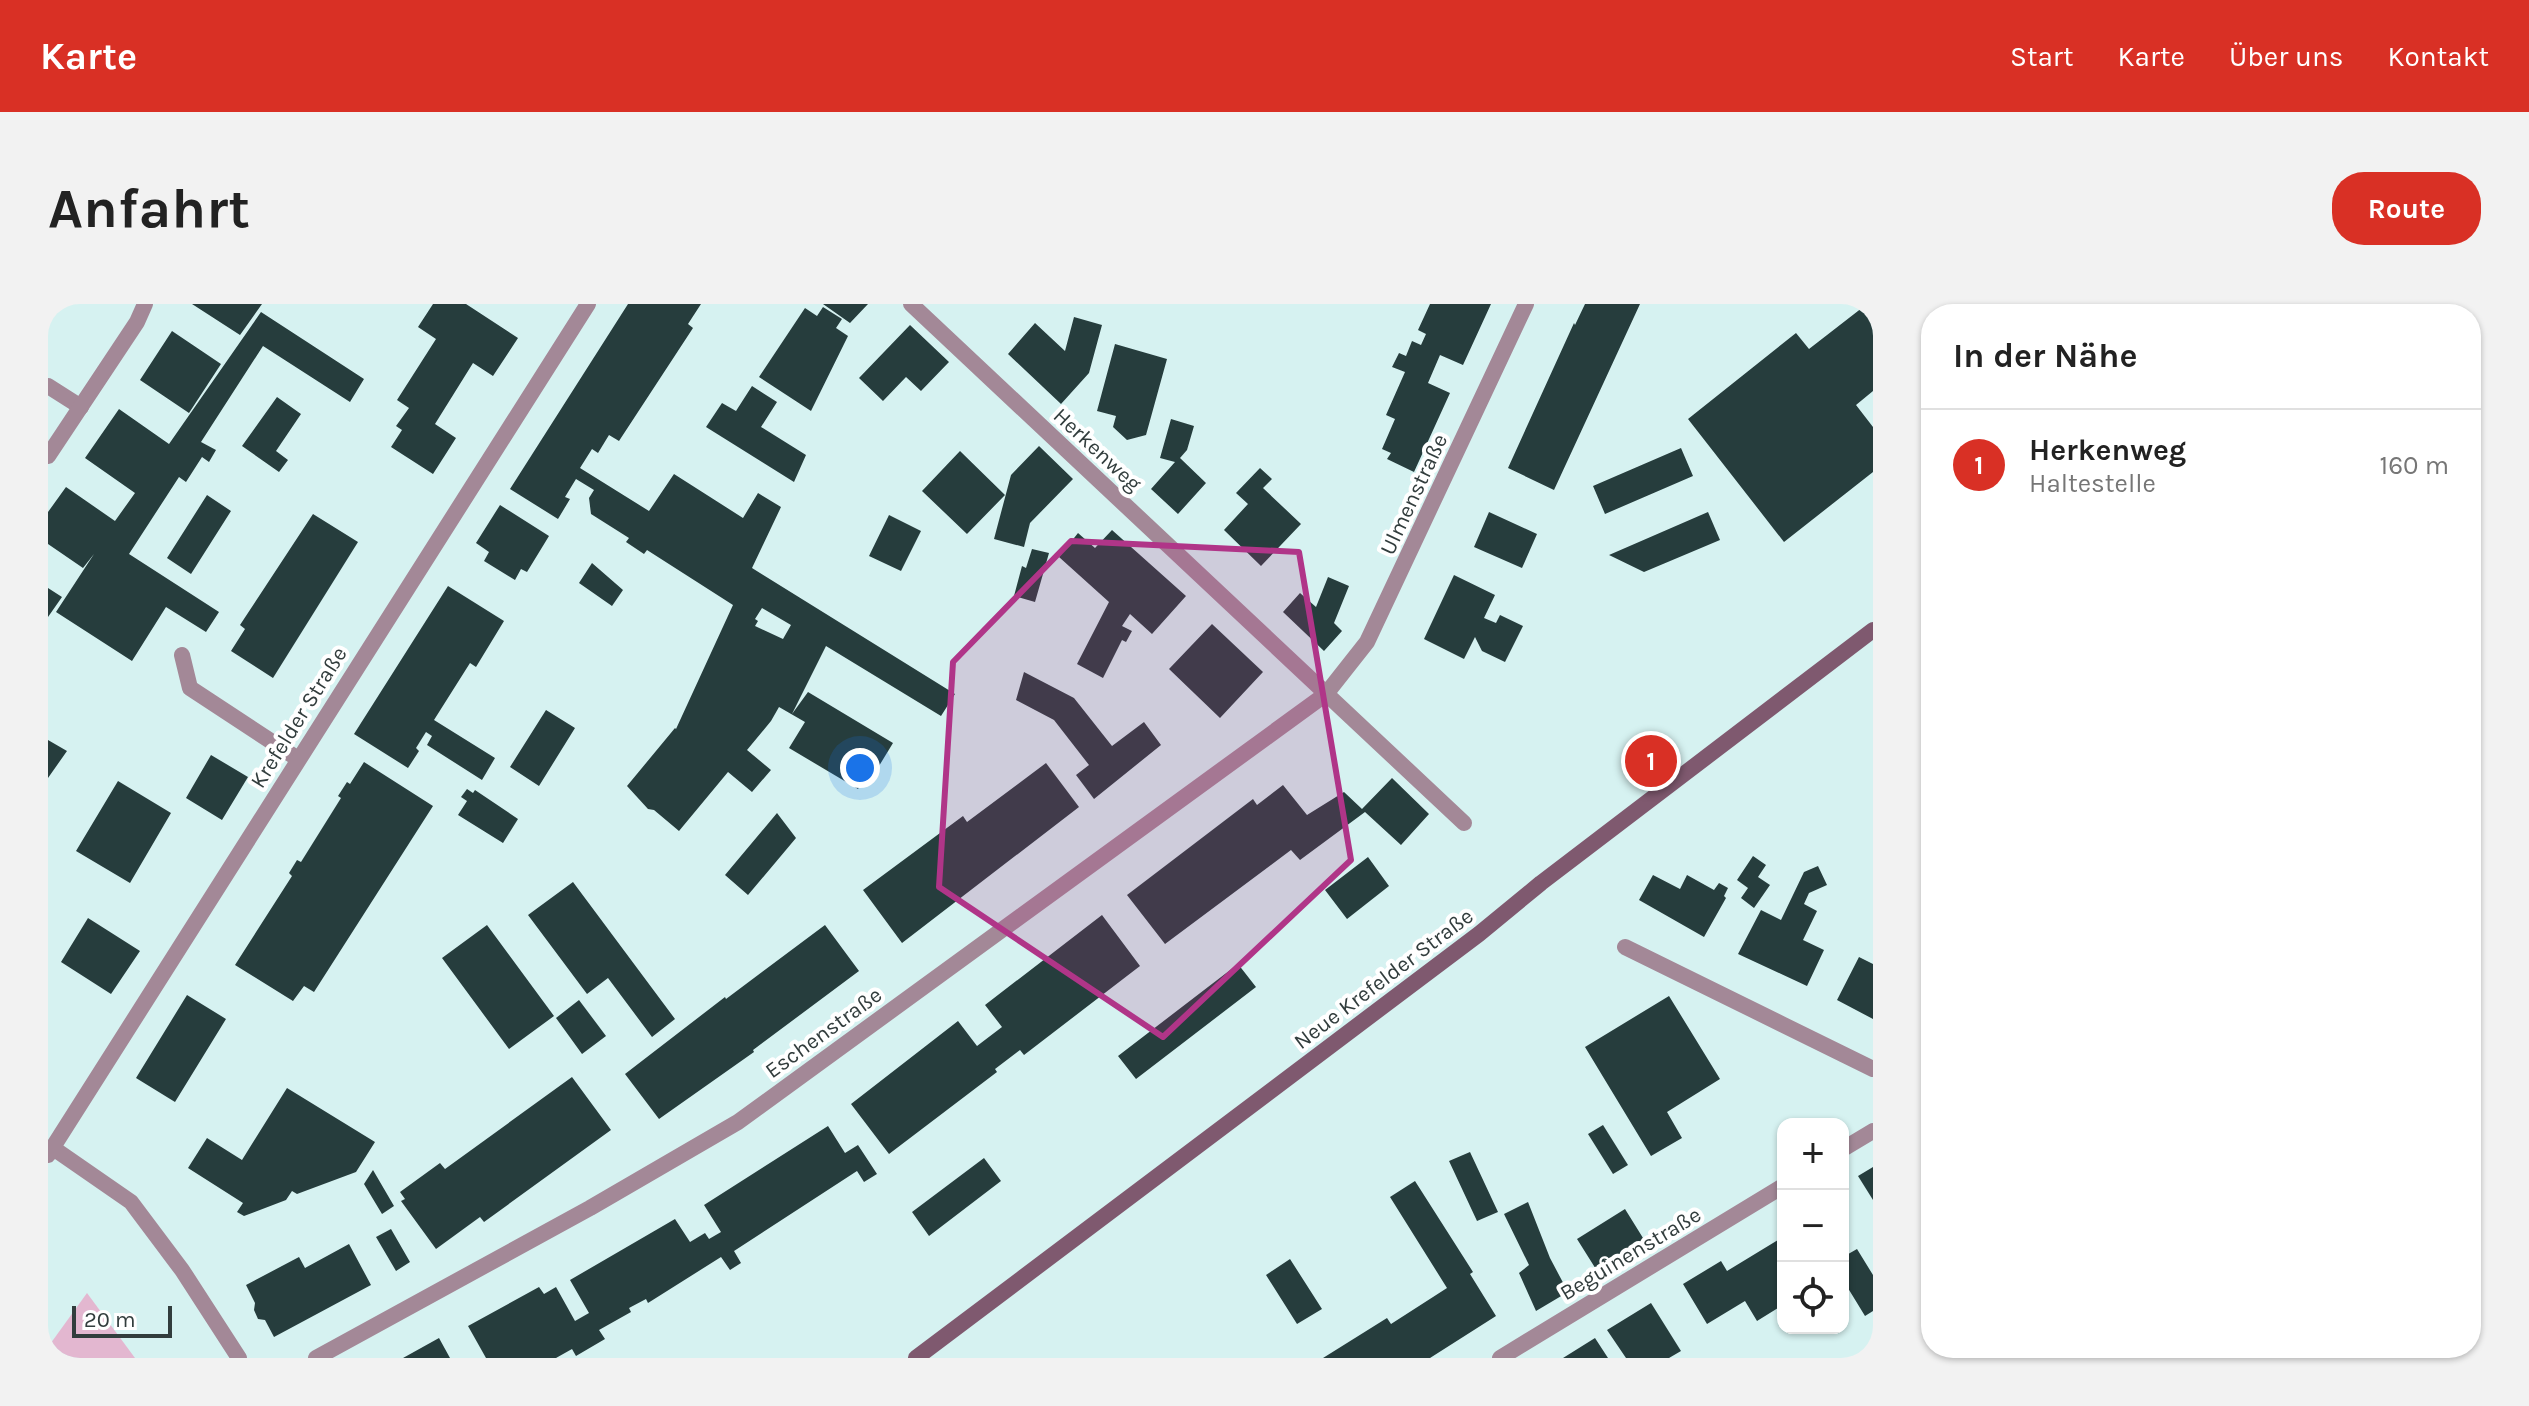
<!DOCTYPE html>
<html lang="de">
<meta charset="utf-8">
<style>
body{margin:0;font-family:Karla,sans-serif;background:#f2f2f2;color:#222}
.controls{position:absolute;right:24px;bottom:24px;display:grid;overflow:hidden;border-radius:16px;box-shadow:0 2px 6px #0004}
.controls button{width:72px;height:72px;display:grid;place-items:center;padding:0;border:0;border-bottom:2px solid #e0e0e0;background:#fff;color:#222;font:40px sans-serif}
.scale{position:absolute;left:24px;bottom:20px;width:100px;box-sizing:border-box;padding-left:8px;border:4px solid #323d3d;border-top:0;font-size:22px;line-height:28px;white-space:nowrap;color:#323d3d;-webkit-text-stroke:6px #fff;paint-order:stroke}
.you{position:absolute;left:812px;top:464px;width:28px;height:28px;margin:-20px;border:6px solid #fff;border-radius:50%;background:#1a73e8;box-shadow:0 0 0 12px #1a73e833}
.badge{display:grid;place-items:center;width:52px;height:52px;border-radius:50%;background:#d93025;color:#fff;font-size:26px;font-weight:700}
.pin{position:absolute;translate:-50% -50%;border:4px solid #fff;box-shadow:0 2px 8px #0006}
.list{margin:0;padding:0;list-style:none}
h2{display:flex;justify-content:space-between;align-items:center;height:104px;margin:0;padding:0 32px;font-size:34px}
h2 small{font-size:26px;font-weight:400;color:#767676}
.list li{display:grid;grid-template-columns:52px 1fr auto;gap:24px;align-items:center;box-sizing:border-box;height:112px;padding:0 32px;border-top:2px solid #e0e0e0}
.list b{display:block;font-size:30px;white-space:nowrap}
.list p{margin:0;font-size:26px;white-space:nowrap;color:#767676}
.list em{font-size:26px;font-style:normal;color:#767676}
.icon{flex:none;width:44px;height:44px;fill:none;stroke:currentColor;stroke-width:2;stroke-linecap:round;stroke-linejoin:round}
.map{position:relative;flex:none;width:1825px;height:1054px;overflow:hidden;border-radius:32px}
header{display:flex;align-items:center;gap:48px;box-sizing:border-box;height:112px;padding:0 40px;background:#d93025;color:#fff}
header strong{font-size:38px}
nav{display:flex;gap:44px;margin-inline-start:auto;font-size:28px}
.intro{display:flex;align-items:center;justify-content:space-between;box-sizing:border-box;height:192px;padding:0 48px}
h1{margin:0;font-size:56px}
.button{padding:20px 36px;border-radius:32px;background:#d93025;color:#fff;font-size:28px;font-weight:700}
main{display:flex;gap:48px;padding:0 48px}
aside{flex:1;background:#fff;border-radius:32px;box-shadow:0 2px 6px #0004}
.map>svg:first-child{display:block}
.green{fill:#e3b7d0}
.building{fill:#263d3d;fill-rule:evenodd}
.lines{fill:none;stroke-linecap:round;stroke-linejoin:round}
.service{stroke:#a38897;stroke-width:16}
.minor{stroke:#a38897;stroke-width:16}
.secondary{stroke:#7f596f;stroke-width:16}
.marked{fill:#b03588;fill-opacity:0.2;stroke:#b03588;stroke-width:6;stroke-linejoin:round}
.labels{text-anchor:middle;stroke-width:8;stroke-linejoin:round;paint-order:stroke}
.street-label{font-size:22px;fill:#323d3d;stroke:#fff}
</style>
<header>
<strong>Karte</strong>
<nav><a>Start</a><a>Karte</a><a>Über uns</a><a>Kontakt</a></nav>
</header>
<div class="intro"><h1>Anfahrt</h1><a class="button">Route</a></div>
<main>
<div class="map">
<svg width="1825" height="1054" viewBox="0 0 1825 1054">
<rect width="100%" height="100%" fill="#d6f2f1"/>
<!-- green -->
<path class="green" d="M39 989 87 1054H0V1043Z"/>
<!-- building -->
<path class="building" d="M144 0H214L192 31Z
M385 0H418L470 34 445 72 425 59 387 120 408 134 385 170 343 143 354 126 348 122 361 104 349 96 388 35 370 23Z
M580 0H653L640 20 645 24 571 137 561 131 550 149 544 145 532 164 601 207 626 170 695 214 710 189 733 203 704 264 907 390 893 412 778 342 744 410 760 388 845 439 831 462 825 459 810 485 741 444 757 418 731 403 723 417 699 446 723 466 704 488 680 468 631 527 606 506 600 505 579 482 627 424 628 425 685 301 599 246 596 250 578 238 581 234 543 210 541 194 546 186 528 175 517 193 522 195 510 215 462 185ZM714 304 743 321 735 335 707 322 710 317 707 315Z
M775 0H820L802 19Z
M1382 0H1443L1415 61 1392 51 1380 79 1402 89 1366 168 1339 155 1343 149 1334 145 1347 115 1338 111 1357 68 1344 63 1351 49 1358 52 1364 37 1373 41 1378 30 1370 26Z
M1537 0H1592L1506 186 1460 164 1526 19 1527 21Z
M1819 0H1825V87L1808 101 1825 123V168L1736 238 1640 115 1748 29 1761 45Z
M775 3 794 15 788 24 800 32 763 107 711 73 757 4 769 12Z
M213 8 316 75 302 98 215 42 153 138 168 146 161 158 154 153 138 178 131 173 81 250 171 308 158 328 118 303 84 357 8 308 46 250 35 264 0 240V208L18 183 67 217 87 189 37 154 71 105 121 140Z
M1026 13 1054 21 1041 69 1013 100 960 50 987 19 1017 47Z
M862 21 901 58 873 87 858 73 835 97 811 74Z
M124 27 173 60 141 109 92 76Z
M1067 40 1119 55 1098 131 1079 136 1065 123 1068 112 1049 107Z
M704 82 729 98 713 123 758 151 746 178 658 123 674 99 688 107Z
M229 93 253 110 228 147 240 156 231 168 194 142Z
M1123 115 1146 122 1139 146 1132 154 1158 179 1130 210 1103 185 1127 158 1112 154Z
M991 142 1025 175 982 219 976 243 946 235 963 171Z
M1633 144 1645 172 1557 210 1545 182Z
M912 147 957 191 919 230 874 187Z
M1212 164 1224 175 1215 184 1253 220 1213 262 1176 226 1200 200 1188 189Z
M159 191 183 207 143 270 119 254Z
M452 201 501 232 479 268 473 265 467 276 436 257 441 248 428 239Z
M1441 208 1489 230 1474 264 1426 243Z
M1660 208 1672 236 1596 268 1561 251Z
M265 210 310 238 225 374 183 347 197 325 192 321Z
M841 211 873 227 853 267 821 252Z
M1064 226 1138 292 1104 330 1082 310 1074 322 1084 327 1078 338 1074 336 1055 374 1029 360 1061 298 1011 253 1030 229 1047 244Z
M984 245 1001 249 987 298 966 292 974 262 978 264Z
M544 259 575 286 564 302 531 279Z
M1406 271 1447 291 1436 314 1448 319 1452 311 1475 322 1457 358 1434 347 1427 333 1416 355 1376 335Z
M1280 273 1301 282 1286 319 1294 327 1276 347 1235 308 1252 289 1268 303Z
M400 282 456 317 428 363 422 359 386 416 447 454 434 476 379 441 384 432 378 428 368 444 371 447 360 464 306 430Z
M0 284 14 293 0 313Z
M1164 320 1215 368 1172 414 1121 365Z
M976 368 1026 394 1064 442 1096 418 1113 441 1046 495 1028 471 1041 461 1006 416 968 396Z
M498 406 527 424 491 482 462 463Z
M0 436 19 447 0 474Z
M163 451 200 473 174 516 138 494Z
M316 458 385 502 266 688 256 682 245 697 187 661 244 572 241 569 249 556 253 558 293 494 290 492 299 478 302 480Z
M998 459 1031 503 854 639 815 586 915 512 919 518Z
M1344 474 1381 510 1353 541 1317 508 1252 556 1243 546 1117 640 1079 591 1205 495 1209 501 1235 481 1259 511 1296 488 1314 505Z
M70 477 123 509 82 579 28 547Z
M419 485 425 489 427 486 470 515 455 539 410 511 419 497 413 493Z
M729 509 748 534 700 591 677 571Z
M1705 552 1718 561 1710 573 1722 581 1706 604 1693 594 1700 584 1689 576Z
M1320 553 1341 582 1299 615 1277 586Z
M1770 562 1779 581 1761 589 1756 600 1769 607 1755 636 1776 646 1759 682 1690 650 1713 606 1733 616 1756 568Z
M1605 571 1632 585 1639 571 1666 586 1671 579 1680 584 1676 592 1678 594 1656 633 1591 596Z
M525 578 627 715 604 733 560 674 539 690 480 611Z
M1054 611 1092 662 976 751 972 746 947 765 949 768 841 850 803 800 910 717 929 742 954 723 937 701Z
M40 614 92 647 63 690 13 658Z
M439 621 506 712 461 745 394 654Z
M777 621 811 667 705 746 706 748 611 815 577 770 677 693 678 695Z
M1811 653 1825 660V715L1789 696Z
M1190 660 1208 683 1088 775 1070 752Z
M139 691 178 715 127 798 88 774Z
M1621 692 1672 775 1619 808 1634 834 1603 852 1537 743Z
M531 696 558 732 534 750 508 714Z
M524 773 563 826 436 918 432 913 388 945 353 897 357 895 352 888 392 859 397 865Z
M239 784 327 838 308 868 249 890 244 887 238 896 196 912 189 908 195 899 140 864 159 834 194 856Z
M1555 821 1580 861 1565 870 1540 830Z
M780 822 797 849 810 841 829 870 816 878 809 867 686 947 693 959 682 966 673 953 600 999 598 995 581 1004 583 1008 551 1026 557 1035 528 1052 524 1045 508 1054H438L420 1022 491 983 496 990 508 983 527 1017 541 1009 522 976 627 915 642 938 657 929 661 935 673 928 656 901Z
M1422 848 1450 908 1429 917 1401 857Z
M936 854 953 877 881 932 864 908Z
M1825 863V896L1810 872Z
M325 866 346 902 334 910 316 880Z
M1367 877 1425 968 1422 970 1448 1012 1382 1054H1275L1339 1014 1343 1020 1399 984 1342 893Z
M1480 898 1502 954 1520 988 1488 1007 1471 969 1481 961 1456 910Z
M1577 905 1600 942 1551 970 1529 935Z
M343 925 362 958 348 967 328 933Z
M1735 933V1001L1709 1017 1697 997 1659 1020 1635 980 1673 957 1679 967Z
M301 940 323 981 226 1033 217 1016 210 1015 206 1006 207 999 198 981 251 953 257 964Z
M1809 945 1825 971V1007L1817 1012 1795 976V953Z
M1242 955 1274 1005 1249 1020 1218 971Z
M1603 999 1633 1047 1621 1054H1578L1559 1026Z
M391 1034 402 1054H355Z
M1547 1034 1560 1054H1515Z"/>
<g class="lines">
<!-- service -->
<path class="service" d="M0 82 33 103
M134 351 142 384 250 455"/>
<!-- minor -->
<path class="minor" d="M863 0 1416 519
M0 152 89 18 97 0
M1577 643 1825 765
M5 844 83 898 134 966 191 1054
M1795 845 1825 827
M0 851 540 0
M268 1054 542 904 690 818 1278 390 1319 338 1478 0
M1452 1054 1735 882"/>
<!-- secondary -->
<path class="secondary" d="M868 1054 1431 630 1493 579 1825 326"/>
</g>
<!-- marked area -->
<path class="marked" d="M1023 237 1251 248 1303 556 1115 733 891 583 905 358Z"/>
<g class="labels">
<!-- street labels -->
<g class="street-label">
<text transform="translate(1050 145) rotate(43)" y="8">Herkenweg</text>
<text transform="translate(1365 190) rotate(-65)" y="8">Ulmenstraße</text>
<text transform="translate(250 413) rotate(-58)" y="8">Krefelder Straße</text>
<text transform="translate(1335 674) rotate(-37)" y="8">Neue Krefelder Straße</text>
<text transform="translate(775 728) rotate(-36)" y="8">Eschenstraße</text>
<text transform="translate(1582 949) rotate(-31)" y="8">Beguinenstraße</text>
</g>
</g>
</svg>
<div class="controls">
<button>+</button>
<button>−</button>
<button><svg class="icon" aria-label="locate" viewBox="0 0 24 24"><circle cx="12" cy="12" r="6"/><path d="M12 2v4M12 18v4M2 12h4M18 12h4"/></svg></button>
</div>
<div class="scale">20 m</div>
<div class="you"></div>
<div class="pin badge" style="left:1603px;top:457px">1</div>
</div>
<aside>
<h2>In der Nähe<small></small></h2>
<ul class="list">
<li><span class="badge">1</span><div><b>Herkenweg</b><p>Haltestelle</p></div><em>160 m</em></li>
</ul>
</aside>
</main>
